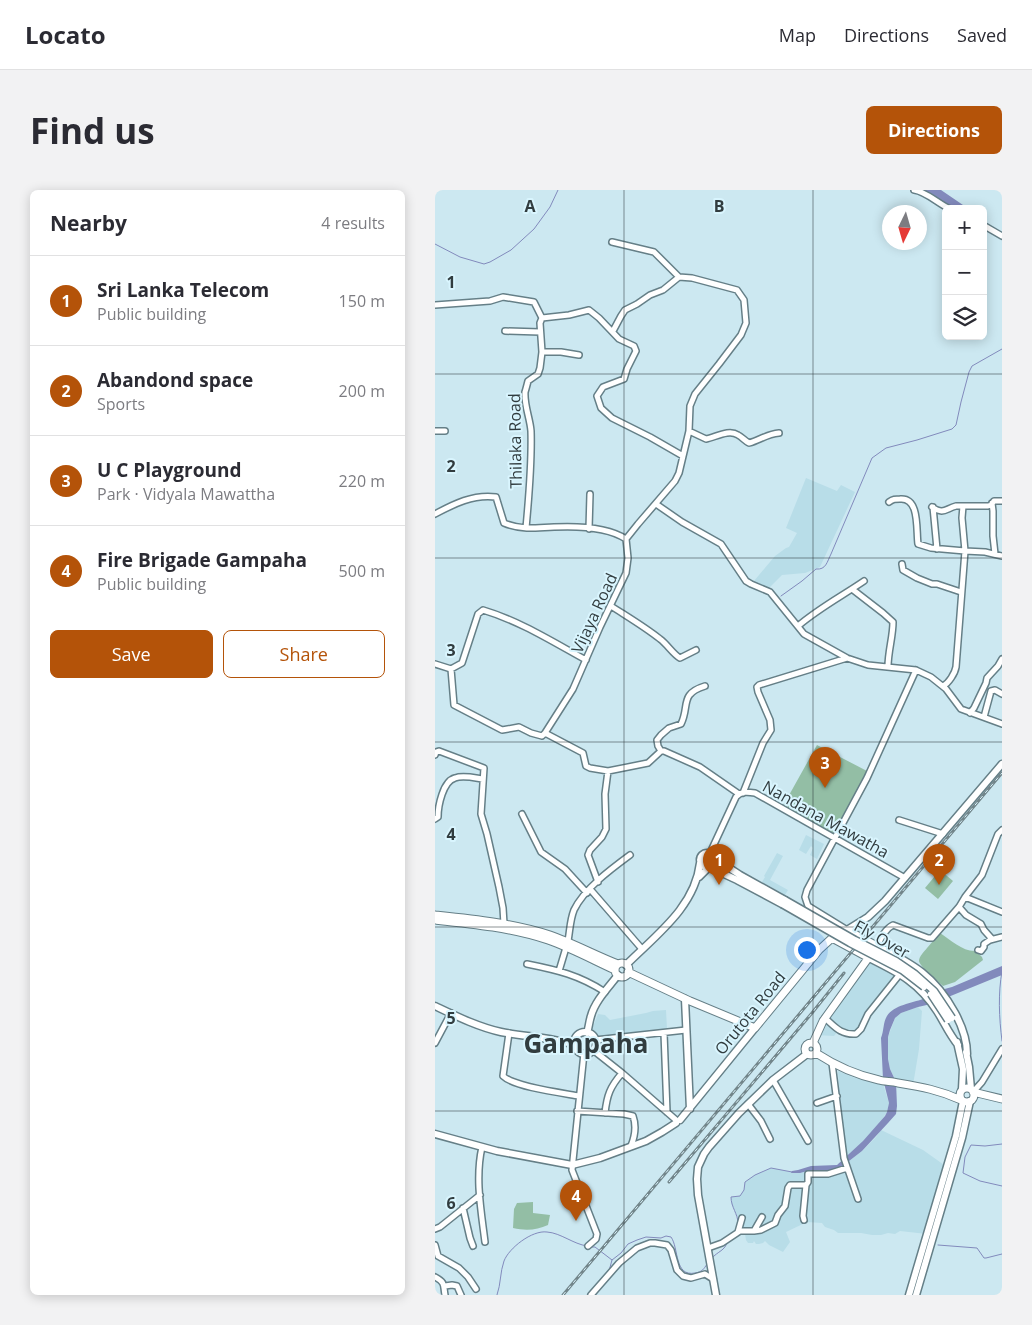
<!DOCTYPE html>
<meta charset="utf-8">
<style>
body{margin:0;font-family:"Open Sans",sans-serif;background:#f2f2f3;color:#2b2b33}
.controls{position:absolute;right:15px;top:15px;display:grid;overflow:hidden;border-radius:8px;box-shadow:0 2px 12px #0003}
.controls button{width:45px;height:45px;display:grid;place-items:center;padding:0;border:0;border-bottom:1px solid #e1e1e2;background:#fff;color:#2b2b33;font:25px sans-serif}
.compass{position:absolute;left:447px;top:15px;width:45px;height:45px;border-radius:50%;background:#fff;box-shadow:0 2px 12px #0003;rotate:185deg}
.you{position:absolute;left:371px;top:759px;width:18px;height:18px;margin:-12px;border:4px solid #fff;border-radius:50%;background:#1a73e8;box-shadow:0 0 0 8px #1a73e833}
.badge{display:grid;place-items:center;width:32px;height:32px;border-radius:50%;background:#b45309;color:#fff;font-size:16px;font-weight:700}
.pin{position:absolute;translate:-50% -41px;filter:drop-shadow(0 1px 2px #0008)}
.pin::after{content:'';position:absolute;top:26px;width:18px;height:15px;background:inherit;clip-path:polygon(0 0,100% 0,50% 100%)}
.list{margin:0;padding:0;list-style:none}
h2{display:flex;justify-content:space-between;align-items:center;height:65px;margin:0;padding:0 20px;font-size:21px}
h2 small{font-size:16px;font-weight:400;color:#7c7c81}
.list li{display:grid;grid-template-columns:32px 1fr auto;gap:15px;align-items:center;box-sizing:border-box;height:90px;padding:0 20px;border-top:1px solid #e1e1e2}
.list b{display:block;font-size:19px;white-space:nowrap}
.list p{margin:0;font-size:16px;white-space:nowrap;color:#7c7c81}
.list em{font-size:16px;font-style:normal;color:#7c7c81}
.actions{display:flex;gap:10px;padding:15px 20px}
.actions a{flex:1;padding:11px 0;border:1px solid #b45309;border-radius:8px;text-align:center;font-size:18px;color:#b45309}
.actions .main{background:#b45309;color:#fff}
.icon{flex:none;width:28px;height:28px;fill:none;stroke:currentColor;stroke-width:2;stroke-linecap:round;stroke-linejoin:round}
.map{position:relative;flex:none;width:567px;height:1105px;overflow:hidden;border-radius:8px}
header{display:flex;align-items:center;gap:30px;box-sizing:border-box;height:70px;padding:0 25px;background:#fff;border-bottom:1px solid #e1e1e2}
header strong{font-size:24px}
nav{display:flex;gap:28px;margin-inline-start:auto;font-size:18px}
.intro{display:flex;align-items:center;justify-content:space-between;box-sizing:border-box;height:120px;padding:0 30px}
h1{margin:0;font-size:35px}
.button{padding:12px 22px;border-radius:8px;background:#b45309;color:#fff;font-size:18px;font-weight:700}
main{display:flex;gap:30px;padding:0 30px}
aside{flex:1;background:#fff;border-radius:8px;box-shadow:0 2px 12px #0003}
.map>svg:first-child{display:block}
.built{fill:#b8dde8}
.green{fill:#93bea5}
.water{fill:#828abc}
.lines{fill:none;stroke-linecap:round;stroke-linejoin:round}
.stream{stroke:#828abc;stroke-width:1}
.minor-casing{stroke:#657f87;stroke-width:8}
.major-casing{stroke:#657f87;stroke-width:9}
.highway-casing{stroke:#657f87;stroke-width:9}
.minor{stroke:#fff;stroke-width:5}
.major{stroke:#fff;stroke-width:6}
.highway{stroke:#fff;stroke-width:7}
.rail-casing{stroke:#72858a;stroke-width:3}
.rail{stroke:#d9f5fe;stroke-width:1;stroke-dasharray:4;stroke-linecap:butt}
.major-bridge-casing{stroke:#657f87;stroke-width:9;stroke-linecap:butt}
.major-bridge{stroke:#fff;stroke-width:6}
.grid{fill:none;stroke:#313c3f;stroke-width:1;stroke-opacity:0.55}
.labels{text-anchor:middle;stroke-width:4;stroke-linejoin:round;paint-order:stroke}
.street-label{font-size:16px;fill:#313c3f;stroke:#d9f5fe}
.town-label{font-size:26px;font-weight:bold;fill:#313c3f;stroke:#d9f5fe}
.grid-label{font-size:16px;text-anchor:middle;font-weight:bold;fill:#313c3f;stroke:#d9f5fe;stroke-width:4;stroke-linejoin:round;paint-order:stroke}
</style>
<header>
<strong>Locato</strong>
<nav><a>Map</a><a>Directions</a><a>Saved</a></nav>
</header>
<div class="intro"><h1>Find us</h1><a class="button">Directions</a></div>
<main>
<aside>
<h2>Nearby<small>4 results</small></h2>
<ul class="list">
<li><span class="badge">1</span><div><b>Sri Lanka Telecom</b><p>Public building</p></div><em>150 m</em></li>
<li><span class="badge">2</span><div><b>Abandond space</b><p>Sports</p></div><em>200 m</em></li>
<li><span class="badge">3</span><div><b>U C Playground</b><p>Park · Vidyala Mawattha</p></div><em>220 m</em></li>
<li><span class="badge">4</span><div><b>Fire Brigade Gampaha</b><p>Public building</p></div><em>500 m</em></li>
</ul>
<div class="actions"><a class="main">Save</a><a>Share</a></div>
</aside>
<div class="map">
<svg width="567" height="1105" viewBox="0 0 567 1105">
<rect width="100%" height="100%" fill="#cce8f1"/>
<!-- built -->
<path class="built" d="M371 288 402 301 406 295 420 302 385 377 370 383 347 385 334 398 330 397 319 391 340 366 351 358 354 357 362 343 351 338Z
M371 645 389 654 382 669 375 665 378 658 376 656 371 664 364 660Z
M342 663 348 666 335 690 353 700 350 705 327 692 330 687 331 688 329 686Z
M434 768 465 784 445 808 424 842 403 841 399 846 381 845Z
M483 817 487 821 484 859 478 895 461 892 455 879 453 869V847L460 828 466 823Z
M231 820 232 839 162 849 157 839 163 824 170 825 175 830 211 823 218 821Z
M403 881 420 888 448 894 454 913 452 922 444 934 422 958 409 968 402 906 404 899Z
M446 940 488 960 512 977 492 1044 465 1041 460 1044 453 1043 446 1045H437L426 1043H403L399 1040 390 1037 387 1033 372 1032 351 1042 355 1052 348 1062 334 1055 330 1051 328 1053 324 1054H321L319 1051 318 1053H313L311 1050 310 1044H304L303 1029 296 1013V1007L305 1006 309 1000 310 992 320 985 336 978 357 982V983H365L376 980 387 982 405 978 427 961 441 947Z"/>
<!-- green -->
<path class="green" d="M382 555 432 581 399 644 348 616Z
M505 680 518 691 503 709 490 698Z
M505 743C516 750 528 762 541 761L547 767 548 770 520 792 508 796C504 792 484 776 484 771 484 766 490 761 492 758 497 753 500 747 505 743Z
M98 1012V1023L115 1025 113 1035C102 1040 91 1041 78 1038L79 1019 82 1013Z"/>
<!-- water -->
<path class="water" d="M487 0H506L528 15 536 19H519L511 15Z
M567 776V785L496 814 483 817 466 823 460 828 455 840 453 847V869L455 879 461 892 462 916 461 924 453 933 427 961 405 978 394 982 376 980 365 983H356L357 981 363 980 376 976 402 975 428 951 450 926 452 922 454 913 448 889 446 848C449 841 448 832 452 826 459 815 477 813 488 809 498 804 507 799 517 797Z"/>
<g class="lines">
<!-- stream -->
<path class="stream" d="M0 54 25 67 49 74 55 72 76 60 99 39 115 17 123 0
M346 406 367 391 381 379C391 380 392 372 396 364L437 268 451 258 482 250 517 239 521 235 526 212 534 182 537 176 567 159
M567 781C563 804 564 827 567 851
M567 954 550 956 536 955 530 967 528 983 545 991 567 996
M303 1033C303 1024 296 1017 296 1007L305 1006 309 1000 310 992 320 985 336 978 357 982
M503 1055 542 1058 549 1068H551L567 1064
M155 1057H160L177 1070 186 1063 193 1054 202 1050 211 1047 226 1048 231 1046 236 1047C244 1058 239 1087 260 1083 267 1082 269 1079 272 1074
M276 1069C284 1060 289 1062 293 1051
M174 1081 177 1070
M62 1105C66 1094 65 1082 69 1071 74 1058 97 1040 112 1042 126 1043 138 1054 152 1056"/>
<!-- minor casing -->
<g class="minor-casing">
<path id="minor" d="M479 0C490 1 504 14 515 19
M548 35 567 46
M0 115 55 111 68 107 99 112 107 128
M70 141 105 142
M178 141 186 126 190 120 202 114 215 105 228 100 244 87
M107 162H126L144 165
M0 241H10
M254 241 271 249C281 247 294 239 303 245 307 247 310 251 314 253 325 250 332 244 344 243
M454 312C458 309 460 309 465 309 485 307 481 340 483 354L496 358 530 361 527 328 528 316
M557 313 558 321V346L560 364
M221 314 247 332 286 354 311 391 316 394 335 402 369 444 412 468 433 475 481 480 496 487 511 499 526 519 567 534
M497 317C509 325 510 319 521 316H553L556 315 559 311H567
M498 317 502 359
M0 324C19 314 38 304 61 307L69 333C85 340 103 338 119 337 141 336 173 337 191 349
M91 338C94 306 97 273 96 241 95 228 89 215 90 202 91 199 92 195 93 191L103 184 105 178 107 162 105 133 107 128 134 125 154 120 164 128 184 149 199 156 201 161 192 179 189 189 168 197 162 206 166 218 177 228 215 247 248 266
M154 339 155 304
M467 374 468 380 482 388 497 394H502L526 402
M417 399 448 423 458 432C458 447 453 461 453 477
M176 416C193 427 210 437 225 449 232 454 238 464 245 468L261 460
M363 436C384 418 407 406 429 391
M0 474 16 479 27 473 43 424 48 420C85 431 118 452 151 470
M16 479 19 515 67 540 84 537 96 543 107 546 110 543
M508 496C514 493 520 483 521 477L530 361 550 362 567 366
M535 523 539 518 551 493 552 488 563 476 567 469
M549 527 556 501 560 500 567 504
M110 543 138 499 165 437 191 383 193 368 191 349 203 334 240 291 244 283 254 241 255 216 260 204 284 174 306 145 311 133 309 110 302 100 257 88 244 87 219 62 177 52
M110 543 148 563 151 576 155 578 173 581 213 573 226 561
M226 561 223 556 222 550 226 545 234 538 246 534C255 516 244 504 270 496
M226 561H229L265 577 304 604
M0 565 1 562 4 561 49 578 46 624 52 644 64 697 68 718 69 734
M308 603 328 553 336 540 335 530 323 502 322 497 324 495 412 468
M87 624 106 662 130 679 152 703
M0 629 3 627C3 616 8 591 20 588 28 585 40 588 48 589
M464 630 508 644
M275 663 301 607C306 601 313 602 320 603L470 688
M163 692 153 665 155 660 167 647 171 639 170 604 173 581
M155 699 207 759
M530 707 567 722
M524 717 531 725 546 734 549 740 557 749
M412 740 373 716 370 707 372 700 432 588 481 480
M442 756C446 748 450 739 458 735L493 748H497L524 717 530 707 547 685 563 644 567 640
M543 760 546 761 549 757V754L555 750 567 747
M92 774C122 780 144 785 170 802
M124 781C127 771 130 761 133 751 135 740 135 730 139 720 149 699 176 679 195 665
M390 828C400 837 406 845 421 844L426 839 433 824 465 784
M74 843 68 886C79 897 127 903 144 906
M229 843 232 922
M160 850 251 840
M0 853 16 823
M158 860 187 883 241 930
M149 863 137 980 162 1044 161 1049 153 1056
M397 873 409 968 423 1009
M338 890 373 951
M538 902 547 892 567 859
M382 913 402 906
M313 914 326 931 335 949
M142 921 189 924 198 926C202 937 200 946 196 956
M170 923C172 905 175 897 187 883
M47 957C40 988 46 1020 50 1052
M28 1018 35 1048 38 1056
M369 1030 368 1026 371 995
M0 1039 5 1037 45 1005
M319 1041 326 1040 340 1033 343 1025 350 1016 353 998 355 995H371L373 992V984H393L412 978
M303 1042 307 1028
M0 1055 3 1066 24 1078 33 1087 41 1099
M273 1058 287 1053 305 1041H319L327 1027
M0 1087C11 1093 8 1095 10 1105
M10 1096 17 1095 22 1096 26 1105
M156 1105 184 1073 202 1058 215 1053H220L232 1055 236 1060 242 1080 248 1086 256 1088 270 1084 278 1089"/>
</g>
<!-- major casing -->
<g class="major-casing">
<path id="major" d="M265 670a7 7 0 1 1 14 0a7 7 0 1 1-14 0Z
M279 668 305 685 350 710
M264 687 274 677 302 690 347 714
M412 740 433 727 450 711 567 574
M442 756C478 774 500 786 520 823 527 836 532 849 532 864
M434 768C464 783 483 792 502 821 509 832 514 844 523 855
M191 775C221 745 260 717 265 673
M250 809 255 919
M0 816C21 826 43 837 66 842 91 847 116 847 140 855
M139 853a11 11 0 1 1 22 0a11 11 0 1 1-22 0Z
M152 843C154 837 154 832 156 826 160 811 173 798 183 785
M522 852 528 879 527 899
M531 862 534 877 536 899
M245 930 320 838
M0 944 62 961 137 975 165 968 211 951 227 942 241 933
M281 1105 263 1005 262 989 263 977 269 964 274 957 304 923 338 890 372 864
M474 1105 521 946 528 911
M481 1105 527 948 535 911"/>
</g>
<!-- highway casing -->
<g class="highway-casing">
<path id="highway" d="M0 725C38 729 78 733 115 745 138 753 160 765 183 774
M0 730C38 734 77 738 113 750 136 758 158 770 180 780
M397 748 434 768
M180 780a7 7 0 1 1 14 0a7 7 0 1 1-14 0Z
M193 782 255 811 320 838 384 760 397 748 412 740 442 756 388 831 378 853
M370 859a6 6 0 1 1 12 0a6 6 0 1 1-12 0Z
M381 863C401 876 421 885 444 890 450 892 457 891 463 893 487 897 504 900 526 910
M525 905a7 7 0 1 1 14 0a7 7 0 1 1-14 0Z
M538 902 567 909"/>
</g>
<!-- minor -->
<use href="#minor" class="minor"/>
<!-- major -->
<use href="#major" class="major"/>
<!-- highway -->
<use href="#highway" class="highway"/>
<!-- rail casing -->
<g class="rail-casing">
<path id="rail" d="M234 992 377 823 409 783
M128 1105 567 583"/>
</g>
<!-- rail -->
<use href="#rail" class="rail"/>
<!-- major-bridge casing -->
<g class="major-bridge-casing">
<path id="major-bridge" d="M350 710 420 750 461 771 480 784 499 801 517 828
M347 714 415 753 467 780 489 797
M496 804 513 830"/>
</g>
<!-- major-bridge -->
<use href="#major-bridge" class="major-bridge"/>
</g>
<!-- grid -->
<path class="grid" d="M189 0V1105M378 0V1105M0 184H567M0 368H567M0 552H567M0 737H567M0 921H567"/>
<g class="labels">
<!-- street labels -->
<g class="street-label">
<text transform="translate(80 251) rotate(-91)" y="6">Thilaka Road</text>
<text transform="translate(159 423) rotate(-65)" y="6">Vijaya Road</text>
<text transform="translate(391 629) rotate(29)" y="6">Nandana Mawatha</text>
<text transform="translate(447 749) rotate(29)" y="6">Fly Over</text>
<text transform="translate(315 823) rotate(-51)" y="6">Orutota Road</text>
</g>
<!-- town labels -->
<g class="town-label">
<text x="151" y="863">Gampaha</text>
</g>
</g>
<g class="grid-label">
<text x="95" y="22">A</text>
<text x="284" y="22">B</text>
<text x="16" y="98">1</text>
<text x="16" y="282">2</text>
<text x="16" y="466">3</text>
<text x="16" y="650">4</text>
<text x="16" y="834">5</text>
<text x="16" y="1019">6</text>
</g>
</svg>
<div class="controls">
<button>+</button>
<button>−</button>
<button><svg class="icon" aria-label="layers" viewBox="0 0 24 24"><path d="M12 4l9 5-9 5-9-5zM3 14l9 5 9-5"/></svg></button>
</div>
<svg class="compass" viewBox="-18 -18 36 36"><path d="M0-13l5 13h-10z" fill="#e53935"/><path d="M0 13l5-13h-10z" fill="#7c7c81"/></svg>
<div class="you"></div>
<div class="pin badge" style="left:284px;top:695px">1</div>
<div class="pin badge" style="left:504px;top:695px">2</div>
<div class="pin badge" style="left:390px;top:598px">3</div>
<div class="pin badge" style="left:141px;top:1031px">4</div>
</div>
</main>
